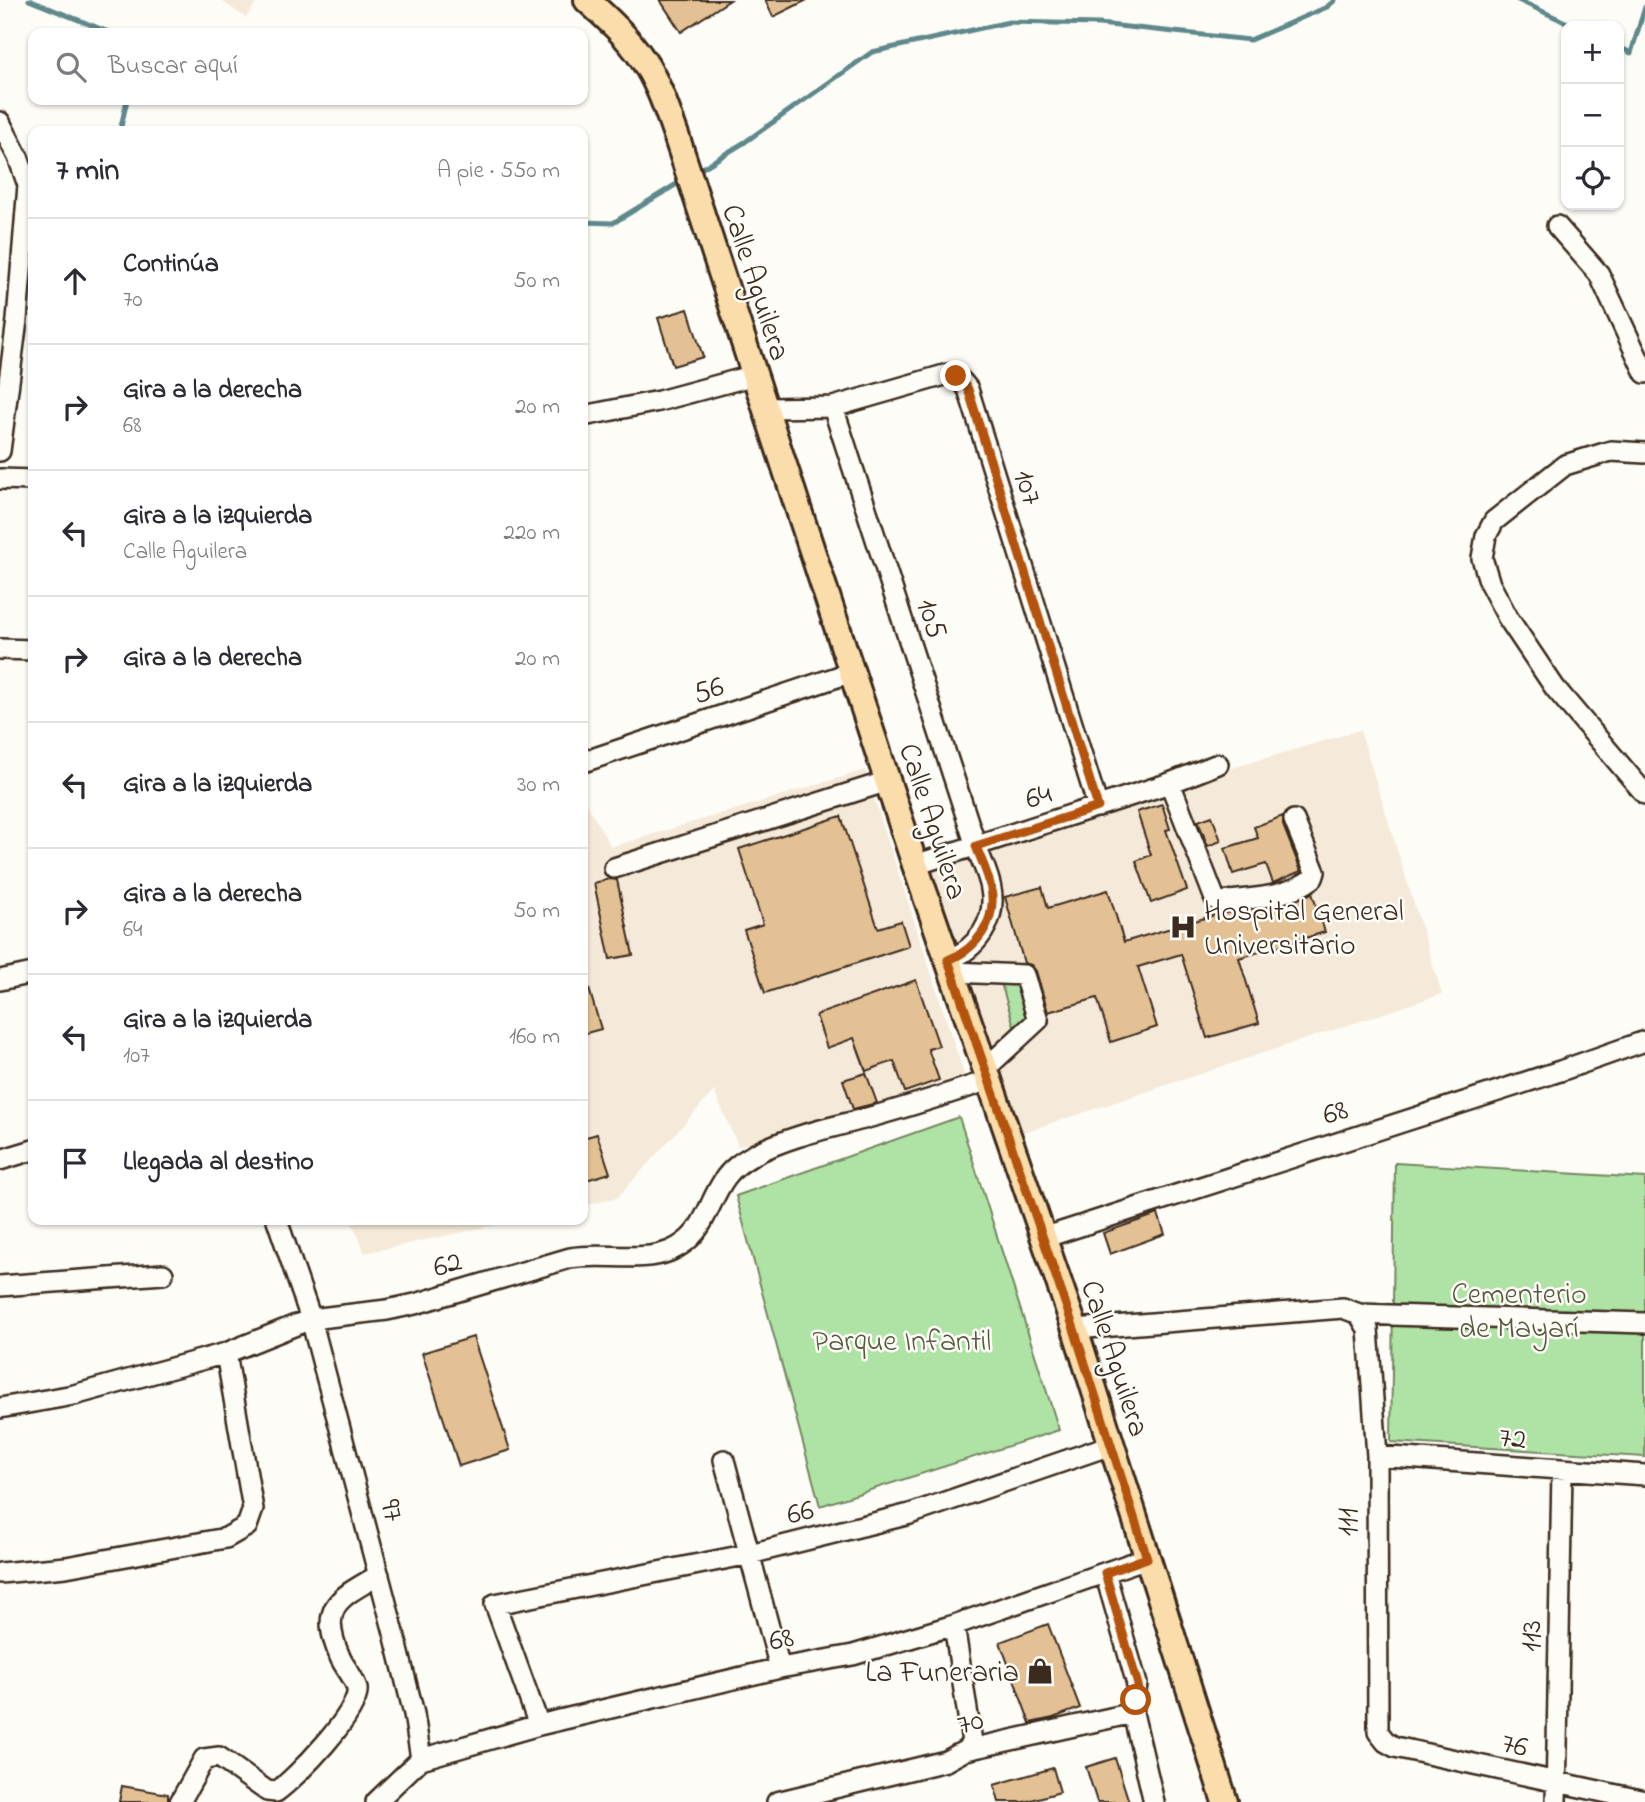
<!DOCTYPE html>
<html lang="es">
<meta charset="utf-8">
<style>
body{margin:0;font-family:"Indie Flower",sans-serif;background:#f7f7f7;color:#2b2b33}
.controls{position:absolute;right:21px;top:21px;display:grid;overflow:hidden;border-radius:14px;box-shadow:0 2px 5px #0004}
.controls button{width:63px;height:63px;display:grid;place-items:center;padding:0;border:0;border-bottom:2px solid #e1e1e2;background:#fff;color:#2b2b33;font:35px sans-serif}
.stop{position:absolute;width:21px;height:21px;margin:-16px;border:5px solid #b45309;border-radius:50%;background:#fff}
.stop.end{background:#b45309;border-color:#fff;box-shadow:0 2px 7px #0008}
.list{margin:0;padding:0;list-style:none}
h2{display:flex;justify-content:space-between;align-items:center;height:91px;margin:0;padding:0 28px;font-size:30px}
h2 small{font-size:23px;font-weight:400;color:#7c7c81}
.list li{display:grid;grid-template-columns:46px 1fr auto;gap:21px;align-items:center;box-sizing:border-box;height:126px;padding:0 28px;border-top:2px solid #e1e1e2}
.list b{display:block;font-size:26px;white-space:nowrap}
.list p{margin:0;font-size:23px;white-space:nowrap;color:#7c7c81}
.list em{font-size:23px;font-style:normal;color:#7c7c81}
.icon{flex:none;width:38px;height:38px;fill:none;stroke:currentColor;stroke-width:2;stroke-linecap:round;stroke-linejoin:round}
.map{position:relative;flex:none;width:1645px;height:1802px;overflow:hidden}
.search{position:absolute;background:#fff;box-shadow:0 2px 5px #0004;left:28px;top:28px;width:560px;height:77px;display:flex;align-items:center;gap:18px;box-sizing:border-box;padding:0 24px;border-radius:14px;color:#7c7c81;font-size:26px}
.panel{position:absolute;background:#fff;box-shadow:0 2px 5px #0004;left:28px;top:126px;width:560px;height:1099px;border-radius:14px}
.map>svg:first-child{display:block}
.built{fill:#f5eada}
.green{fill:#afe3a5;stroke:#758662;stroke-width:2}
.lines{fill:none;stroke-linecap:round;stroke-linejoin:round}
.stream{stroke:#5f888b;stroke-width:5}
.building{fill:#e3c195;stroke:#3b2a1e;stroke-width:2}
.minor-casing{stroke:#3b2a1e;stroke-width:24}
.major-casing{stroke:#3b2a1e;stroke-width:30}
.minor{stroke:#fdfcf7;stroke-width:19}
.major{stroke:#fbddab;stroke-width:24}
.route{stroke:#b45309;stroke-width:9}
.labels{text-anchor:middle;stroke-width:5;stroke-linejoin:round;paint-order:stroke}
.street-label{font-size:30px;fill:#3b2a1e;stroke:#fdfcf7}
.poi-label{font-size:30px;fill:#3b2a1e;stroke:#fdfcf7;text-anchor:start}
.park-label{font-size:30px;fill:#585840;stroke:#fdfcf7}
</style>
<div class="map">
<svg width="1645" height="1802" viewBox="0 0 1645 1802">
<rect width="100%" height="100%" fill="#fdfcf7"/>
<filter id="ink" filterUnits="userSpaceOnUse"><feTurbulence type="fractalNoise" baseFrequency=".0143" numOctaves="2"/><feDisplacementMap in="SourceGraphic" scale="14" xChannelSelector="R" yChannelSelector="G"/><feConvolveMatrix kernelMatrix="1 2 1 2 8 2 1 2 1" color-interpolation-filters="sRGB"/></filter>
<g filter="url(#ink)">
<!-- built -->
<path class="built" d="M220 0H258L246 18Z
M1360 730 1442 994 1016 1135 921 861Z
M865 770 967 1083 738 1146 714 1091 617 1198 583 1206V797L611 847Z
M351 1220H519L365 1253Z"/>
<!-- green -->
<path class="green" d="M1020 981 1030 1013 1015 1029 1001 983Z
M959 1117 1059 1430 820 1506 736 1196Z
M1395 1163 1645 1178V1457L1391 1442Z"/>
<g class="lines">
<!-- stream -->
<path class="stream" d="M29 0 111 33
M1518 0 1574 26
M1619 47 1631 53 1645 7
M120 131 127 100
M696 172 745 142 872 52 1009 22 1099 24 1250 40 1327 7 1335 0
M583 222 613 223 685 179"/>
</g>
<!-- building -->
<path class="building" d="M660 0H730L681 32Z
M765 0H807L773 17Z
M688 309 703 357 673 366 658 318Z
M1162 804 1170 829 1166 830 1187 890 1151 903 1136 861 1151 855 1137 812Z
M841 816 878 928 901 921 909 946 765 993 744 930 763 924 739 849Z
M1212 816 1221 841 1208 846 1198 821Z
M1283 816V825L1301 871 1273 883 1266 864 1233 874 1225 848 1258 838 1254 827Z
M609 879 617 880 633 955 610 959 594 883Z
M1042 887 1048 908 1108 890 1124 942 1218 914 1283 905 1312 893 1325 932 1239 958 1259 1023 1207 1038 1181 954 1138 967 1157 1027 1111 1042 1097 998 1048 1012 1036 971 1031 965 1024 963 1005 897Z
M916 980 939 1046 928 1049 939 1080 905 1092 894 1061 866 1071 854 1038 827 1048 816 1015Z
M583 982H587L601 1029 583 1034Z
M866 1073 877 1103 853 1109 843 1080Z
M597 1134 610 1173 583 1181V1138Z
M1158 1214 1165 1234 1110 1254 1103 1233Z
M473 1337 510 1450 459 1466 422 1353Z
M1048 1624 1080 1708 1053 1718 1030 1723 1000 1642Z
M1115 1758 1129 1802H1097L1086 1767Z
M1053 1768 1060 1792 1024 1802H999L994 1785Z
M122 1786 168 1794V1802H119Z"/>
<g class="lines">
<!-- minor casing -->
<g class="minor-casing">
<path id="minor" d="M0 122 18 157 28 185 17 320 0 451
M1557 226 1599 274 1645 373
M833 407 976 846C981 860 989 875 991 889 997 921 977 949 948 960
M765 408 833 407 948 374C958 376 962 381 968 389L1098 807
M583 416 659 401 755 375
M1645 453 1611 451 1565 465 1494 521 1486 536 1482 558 1490 584 1508 618 1555 688 1645 794
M0 479 33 480
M0 649 33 650
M583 762 852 672
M1170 783 1215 899 1220 902C1251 898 1288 898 1313 878L1315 872 1294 820
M915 865 1170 783 1218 764
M614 868 888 781
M952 972 1024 975 1038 1020 985 1069
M0 980 33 973
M0 1160 33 1150
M277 1220 311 1319 394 1633 414 1714 421 1759
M1043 1238 1560 1071 1645 1041
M0 1286 163 1274
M1359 1314 1368 1329 1377 1456 1378 1732 1386 1742 1395 1747 1645 1801
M1075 1329 1343 1308 1359 1314 1645 1323
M0 1408 74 1395 226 1353 311 1319 387 1310 415 1304 570 1258C602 1252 640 1263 670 1251 706 1236 706 1204 726 1177 734 1166 745 1160 755 1154 789 1136 830 1128 867 1118 908 1107 948 1094 989 1080
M1377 1456 1645 1475
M724 1460 780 1668
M0 1573 66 1567 226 1538 247 1526 253 1509 226 1353
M954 1625 972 1742 966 1750
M1133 1713 1154 1802
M539 1725 495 1604 750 1554 910 1514 1111 1445
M180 1802 204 1759 219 1757 267 1791 276 1792C295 1779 361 1711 357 1689 355 1678 344 1667 340 1657 318 1606 339 1598 379 1575
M376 1802 421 1759 539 1725 780 1668 853 1655 954 1625 1147 1558
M777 1802 946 1761 966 1750 1133 1713 1137 1684 1105 1573
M1556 1802 1562 1470"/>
</g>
<!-- major casing -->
<g class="major-casing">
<path id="major" d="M587 0C607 18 628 37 643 60 658 82 667 110 676 135L915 865 1075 1329 1225 1802"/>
</g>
<!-- minor -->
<use href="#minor" class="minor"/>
<!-- major -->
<use href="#major" class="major"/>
</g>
</g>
<g class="lines" filter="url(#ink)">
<!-- route -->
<path class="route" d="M956 376 968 389 1098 807 976 846C981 860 989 875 991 889 997 921 977 949 948 960L1074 1329 1147 1558 1105 1573 1138 1685 1136 1700"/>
</g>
<!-- icons -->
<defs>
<g id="hospital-bare" transform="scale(2.1)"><path d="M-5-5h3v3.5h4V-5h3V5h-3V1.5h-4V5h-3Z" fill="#3b2a1e" stroke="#fdfcf7" stroke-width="2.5" paint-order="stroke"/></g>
<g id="shop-bare" transform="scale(2.1)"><path d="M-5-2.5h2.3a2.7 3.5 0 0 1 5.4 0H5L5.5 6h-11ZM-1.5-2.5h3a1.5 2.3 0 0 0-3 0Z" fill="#3b2a1e" stroke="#fdfcf7" stroke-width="2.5" paint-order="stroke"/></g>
</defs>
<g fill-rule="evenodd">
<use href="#hospital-bare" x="1183" y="927"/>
<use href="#shop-bare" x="1040" y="1671"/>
</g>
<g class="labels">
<!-- street labels -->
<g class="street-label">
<text transform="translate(757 282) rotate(72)" y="10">Calle Aguilera</text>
<text transform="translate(1029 487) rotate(73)" y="10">107</text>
<text transform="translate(933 618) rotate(72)" y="10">105</text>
<text transform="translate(708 689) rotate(-19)" y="10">56</text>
<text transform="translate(1038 795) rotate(-18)" y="10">64</text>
<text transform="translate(934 821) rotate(72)" y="10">Calle Aguilera</text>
<text transform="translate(1335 1111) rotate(-17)" y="10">68</text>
<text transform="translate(447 1263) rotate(-17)" y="10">62</text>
<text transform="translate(1116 1358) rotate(72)" y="10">Calle Aguilera</text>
<text transform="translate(1513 1437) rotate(5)" y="10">72</text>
<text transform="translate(393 1510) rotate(75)" y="10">97</text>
<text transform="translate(800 1511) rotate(-14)" y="10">66</text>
<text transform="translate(1347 1522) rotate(-90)" y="10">111</text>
<text transform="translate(1530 1636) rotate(-89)" y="10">113</text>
<text transform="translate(781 1638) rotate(-12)" y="10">68</text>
<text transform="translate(970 1721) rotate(-17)" y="10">70</text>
<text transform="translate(1515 1744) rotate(12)" y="10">76</text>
</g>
<!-- poi labels -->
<g class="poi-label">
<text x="1204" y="920">Hospital General<tspan x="1204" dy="34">Universitario</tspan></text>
<text x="1019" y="1681" text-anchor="end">La Funeraria</text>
</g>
<!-- park labels -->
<g class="park-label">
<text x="1519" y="1303">Cementerio<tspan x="1519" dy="34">de Mayarí</tspan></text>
<text x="902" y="1350">Parque Infantil</text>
</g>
</g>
</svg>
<div class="controls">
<button>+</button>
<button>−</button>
<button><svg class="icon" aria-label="locate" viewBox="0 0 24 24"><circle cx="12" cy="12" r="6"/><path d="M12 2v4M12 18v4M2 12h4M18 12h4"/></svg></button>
</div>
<div class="stop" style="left:1136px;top:1700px"></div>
<div class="stop end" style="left:956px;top:376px"></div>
<div class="search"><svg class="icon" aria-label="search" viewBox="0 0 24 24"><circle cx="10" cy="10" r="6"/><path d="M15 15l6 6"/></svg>Buscar aquí</div>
<section class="panel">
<h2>7 min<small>A pie · 550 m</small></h2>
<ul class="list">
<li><svg class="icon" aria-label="ahead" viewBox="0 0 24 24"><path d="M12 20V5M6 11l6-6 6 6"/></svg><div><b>Continúa</b><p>70</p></div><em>50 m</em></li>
<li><svg class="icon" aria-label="right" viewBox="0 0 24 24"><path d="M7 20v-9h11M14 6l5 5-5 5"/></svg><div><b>Gira a la derecha</b><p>68</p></div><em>20 m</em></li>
<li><svg class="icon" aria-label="left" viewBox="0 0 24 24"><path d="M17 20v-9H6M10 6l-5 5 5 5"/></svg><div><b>Gira a la izquierda</b><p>Calle Aguilera</p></div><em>220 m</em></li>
<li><svg class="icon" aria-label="right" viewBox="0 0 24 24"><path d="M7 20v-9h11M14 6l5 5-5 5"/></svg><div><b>Gira a la derecha</b></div><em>20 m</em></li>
<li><svg class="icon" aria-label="left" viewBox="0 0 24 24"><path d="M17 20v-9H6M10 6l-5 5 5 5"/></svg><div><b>Gira a la izquierda</b></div><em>30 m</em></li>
<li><svg class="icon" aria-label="right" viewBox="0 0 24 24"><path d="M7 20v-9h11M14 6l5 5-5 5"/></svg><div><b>Gira a la derecha</b><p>64</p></div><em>50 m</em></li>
<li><svg class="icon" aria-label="left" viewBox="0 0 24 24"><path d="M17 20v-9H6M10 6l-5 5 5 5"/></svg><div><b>Gira a la izquierda</b><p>107</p></div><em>160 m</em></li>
<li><svg class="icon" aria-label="arrive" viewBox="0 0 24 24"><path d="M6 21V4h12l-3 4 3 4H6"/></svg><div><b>Llegada al destino</b></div></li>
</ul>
</section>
</div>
